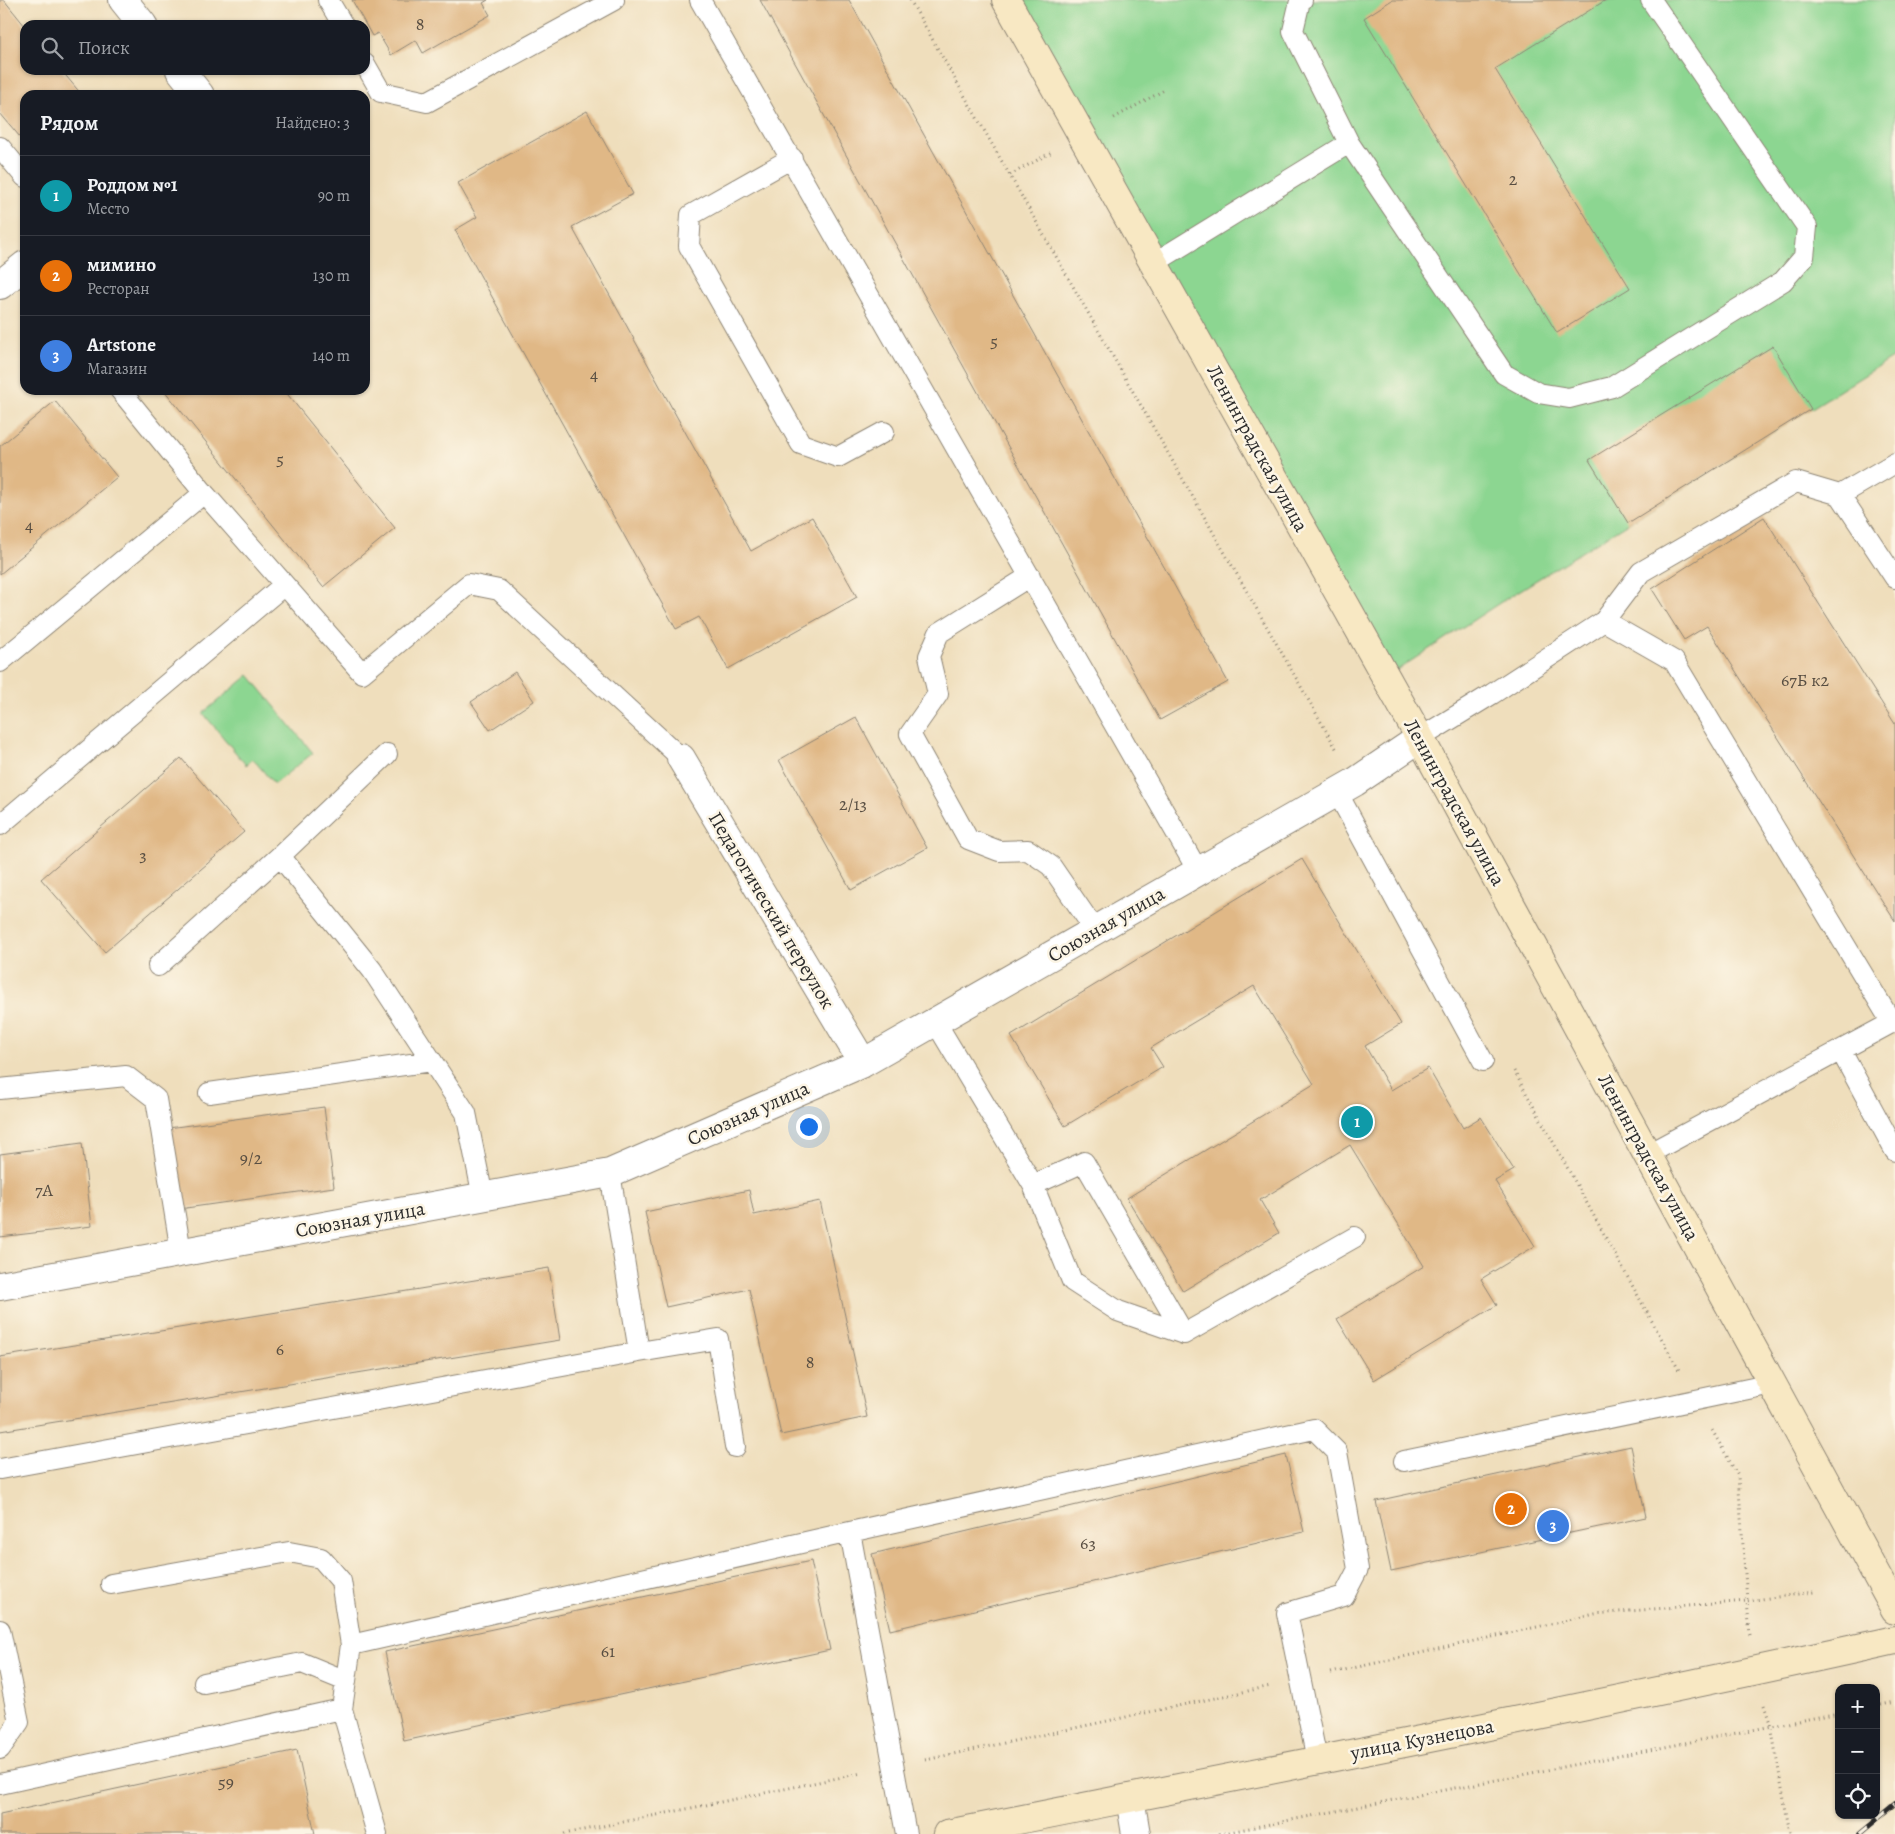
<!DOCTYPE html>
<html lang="ru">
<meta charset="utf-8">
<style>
body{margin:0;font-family:Alegreya,serif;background:#242831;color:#f1f3f6}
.controls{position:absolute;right:15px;bottom:15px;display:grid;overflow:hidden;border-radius:10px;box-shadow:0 1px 4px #0004}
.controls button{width:45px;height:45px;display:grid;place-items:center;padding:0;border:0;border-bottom:1px solid #363941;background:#171b24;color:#f1f3f6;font:25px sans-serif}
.you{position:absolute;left:808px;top:1126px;width:18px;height:18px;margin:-12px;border:4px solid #fff;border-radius:50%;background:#1a73e8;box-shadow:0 0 0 8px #1a73e833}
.badge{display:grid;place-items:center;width:32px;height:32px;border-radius:50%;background:#c8321e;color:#fff;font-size:16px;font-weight:700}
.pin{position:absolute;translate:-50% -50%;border:2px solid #fff;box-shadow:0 1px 5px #0006}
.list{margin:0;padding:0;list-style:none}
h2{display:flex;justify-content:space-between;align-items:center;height:65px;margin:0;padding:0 20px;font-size:21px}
h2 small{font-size:16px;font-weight:400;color:#9ea1a6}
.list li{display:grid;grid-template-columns:32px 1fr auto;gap:15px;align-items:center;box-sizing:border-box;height:80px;padding:0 20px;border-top:1px solid #363941}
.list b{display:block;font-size:19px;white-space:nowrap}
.list p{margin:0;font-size:16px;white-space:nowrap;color:#9ea1a6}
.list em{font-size:16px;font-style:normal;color:#9ea1a6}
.icon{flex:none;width:28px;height:28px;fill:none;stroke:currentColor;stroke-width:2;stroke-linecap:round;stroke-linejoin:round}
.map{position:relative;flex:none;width:1895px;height:1834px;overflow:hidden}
.search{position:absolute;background:#171b24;box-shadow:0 1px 4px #0004;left:20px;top:20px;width:350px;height:55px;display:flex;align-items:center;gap:12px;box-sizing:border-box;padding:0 18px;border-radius:15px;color:#9ea1a6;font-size:19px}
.panel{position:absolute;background:#171b24;box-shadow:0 1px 4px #0004;left:20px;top:90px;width:350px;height:305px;border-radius:15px}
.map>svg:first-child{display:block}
.green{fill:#8cd691;stroke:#5c805e}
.building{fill:#e0b886}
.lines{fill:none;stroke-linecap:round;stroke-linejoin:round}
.lane-casing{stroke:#8d8474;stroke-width:22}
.street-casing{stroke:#8d8474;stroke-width:30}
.secondary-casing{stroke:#8d8474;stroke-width:30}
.path{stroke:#8d8474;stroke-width:3;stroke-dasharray:1 4;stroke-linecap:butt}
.lane{stroke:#fff;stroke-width:20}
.street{stroke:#fff;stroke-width:28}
.secondary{stroke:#f8e8c3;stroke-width:28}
.rail-casing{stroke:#2b2b2b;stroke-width:5.5}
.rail{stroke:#fcf5e5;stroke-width:4;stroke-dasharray:11;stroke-linecap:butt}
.labels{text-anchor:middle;stroke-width:5;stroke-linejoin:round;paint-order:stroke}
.number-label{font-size:18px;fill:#584e42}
.street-label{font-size:20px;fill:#2b2b2b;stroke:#fcf5e5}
</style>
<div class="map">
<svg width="1895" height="1834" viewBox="0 0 1895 1834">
<rect width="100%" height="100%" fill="#fcf5e5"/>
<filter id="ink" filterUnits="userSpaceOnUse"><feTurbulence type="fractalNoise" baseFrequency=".02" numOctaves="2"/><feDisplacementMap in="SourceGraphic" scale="10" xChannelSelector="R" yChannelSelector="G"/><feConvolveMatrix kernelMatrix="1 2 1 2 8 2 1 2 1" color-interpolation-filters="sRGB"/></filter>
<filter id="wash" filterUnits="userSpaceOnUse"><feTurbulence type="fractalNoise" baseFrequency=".0096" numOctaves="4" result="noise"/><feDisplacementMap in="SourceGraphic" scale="20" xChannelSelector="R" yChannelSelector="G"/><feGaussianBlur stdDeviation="1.12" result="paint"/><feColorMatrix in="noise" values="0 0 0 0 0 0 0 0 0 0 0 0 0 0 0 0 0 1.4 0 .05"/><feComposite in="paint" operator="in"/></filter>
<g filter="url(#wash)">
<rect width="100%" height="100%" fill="#efdebc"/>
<!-- green -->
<path class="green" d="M1001 0H1895V356L1498 604 1382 680Z
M249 675 313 753 274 784 253 759 246 765 203 713Z"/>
<g id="blocks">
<!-- building -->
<path class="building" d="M0 0H4L25 26V70H61L82 95H25V143L0 113Z
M352 0H488L483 3 490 15 423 53 416 40 391 55 378 33 372 36Z
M760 0H849L1228 682 1160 720Z
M1392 0H1606L1495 69 1630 288 1557 333 1364 18Z
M587 111 633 194 572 227 751 551 812 517 857 597 728 669 699 617 676 629 455 230 477 217 458 183Z
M1773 346 1811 409 1628 523 1589 460Z
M164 390H284L395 528 323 587Z
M55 401 117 477 0 574V446Z
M1764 517 1895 724V921L1707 626 1684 640 1652 589Z
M515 672 534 701 490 730 471 702Z
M856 717 927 848 851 890 779 760Z
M181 758 244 832 105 952 41 879Z
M1302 859 1401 1024 1365 1046 1391 1090 1428 1068 1463 1128 1481 1117 1514 1170 1495 1181 1535 1246 1481 1279 1497 1305 1374 1380 1337 1319 1424 1266 1350 1145 1260 1200 1279 1233 1183 1291 1127 1198 1314 1084 1254 986 1151 1048 1163 1067 1065 1126 1011 1036Z
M324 1107 334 1187 179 1209 168 1128Z
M82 1143 92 1226 0 1237V1154Z
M749 1190 754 1215 820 1201 867 1417 781 1435 749 1289 666 1307 645 1212Z
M549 1268 560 1340 0 1431V1357Z
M1631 1446 1646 1517 1391 1571 1376 1501Z
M1286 1455 1304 1532 890 1630 872 1554Z
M811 1561 830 1650 404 1741 385 1652Z
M297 1750 315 1834H0V1814Z"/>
</g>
</g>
<g filter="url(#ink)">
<use href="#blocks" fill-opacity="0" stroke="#8d8474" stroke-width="1"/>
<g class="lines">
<!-- lane casing -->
<g class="lane-casing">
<path id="lane" d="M328 0 343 25
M700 0 1198 871
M1302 0 1300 1 1293 31 1349 143
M365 64 381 92 427 102 614 0
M0 147 25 177
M792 158 691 215 689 246 801 444 838 457 884 432
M1154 263 1349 143 1504 374 1538 393 1569 398 1612 387 1783 281 1804 257 1807 227 1651 0
M120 390 204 493 362 673 469 584 499 590 681 758
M1895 463 1840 495 1895 578
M1030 576 939 633 929 656 938 694 910 734 968 839 999 851 1028 850 1051 866 1095 930
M1604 621 1674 661 1892 1023
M0 662 204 493
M1420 738 1492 694 1604 621 1641 572 1796 482 1840 495
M1337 792 1483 1061
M0 825 284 585
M280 856 372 970 466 1113 483 1197
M158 966 280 856 387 754
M935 1021 1033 1185 1072 1281 1118 1311 1184 1334 1355 1237
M1841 1051 1895 1151
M0 1089 126 1076 156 1099 181 1252
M209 1093 432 1061
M1648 1154 1895 1021
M610 1173 639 1352 718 1339 735 1447
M1033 1185 1084 1162 1184 1334
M1404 1461 1772 1384
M0 1469 639 1352
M850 1532 906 1834
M111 1584 289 1552 321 1558 341 1581 351 1645
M0 1630 19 1722 0 1749
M204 1683 302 1663 346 1681
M342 1709 377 1834
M0 1784 342 1709 351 1645 850 1532 1314 1429 1337 1452 1358 1569 1344 1596 1287 1613 1317 1760"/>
</g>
<!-- street casing -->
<g class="street-casing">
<path id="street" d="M123 0 143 25
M180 70 200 95
M0 285 25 265
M681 758 863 1063
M0 1286 610 1173 863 1063 1355 782 1420 738
M1130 1798 1136 1834"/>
</g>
<!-- secondary casing -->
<g class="secondary-casing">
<path id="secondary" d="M1006 0 1420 738 1895 1609
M947 1834C1264 1771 1580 1710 1895 1640"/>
</g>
<!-- path -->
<path class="path" d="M910 0 1337 750
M1114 118 1166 89
M1010 175 1052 152
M1514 1071 1680 1372
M1750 1635 1747 1601 1814 1592
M1331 1673 1595 1614 1747 1601 1738 1476 1712 1430
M1764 1705 1771 1726 1790 1834
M1876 1706 1895 1702
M925 1760 1271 1686
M564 1834 862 1773
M1219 1834 1839 1713"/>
<!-- lane -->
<use href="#lane" class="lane"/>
<!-- street -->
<use href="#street" class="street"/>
<!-- secondary -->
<use href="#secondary" class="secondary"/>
<!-- rail casing -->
<g class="rail-casing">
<path id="rail" d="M1860 1834 1895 1805"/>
</g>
<!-- rail -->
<use href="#rail" class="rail"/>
</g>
</g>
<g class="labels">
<!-- number labels -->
<g class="number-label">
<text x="420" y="30">8</text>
<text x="1513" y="185">2</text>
<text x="994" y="347">5</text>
<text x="594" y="380">4</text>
<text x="280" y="465">5</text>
<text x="29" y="531">4</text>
<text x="1805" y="686">67Б к2</text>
<text x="853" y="810">2/13</text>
<text x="143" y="861">3</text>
<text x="251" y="1164">9/2</text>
<text x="44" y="1196">7А</text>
<text x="280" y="1355">6</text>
<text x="810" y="1368">8</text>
<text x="1088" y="1549">63</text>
<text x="608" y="1657">61</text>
<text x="226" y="1788">59</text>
</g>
<!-- street labels -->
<g class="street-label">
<text transform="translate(1258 448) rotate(61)" y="7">Ленинградская улица</text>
<text transform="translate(1455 802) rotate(61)" y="7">Ленинградская улица</text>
<text transform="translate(772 910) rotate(59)" y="7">Педагогический переулок</text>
<text transform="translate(1106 924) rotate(-30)" y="7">Союзная улица</text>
<text transform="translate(748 1113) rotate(-24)" y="7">Союзная улица</text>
<text transform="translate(1649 1157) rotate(61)" y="7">Ленинградская улица</text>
<text transform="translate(360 1219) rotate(-10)" y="7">Союзная улица</text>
<text transform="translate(1422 1739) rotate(-11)" y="7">улица Кузнецова</text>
</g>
</g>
</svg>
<div class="controls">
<button>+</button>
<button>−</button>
<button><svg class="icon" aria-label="locate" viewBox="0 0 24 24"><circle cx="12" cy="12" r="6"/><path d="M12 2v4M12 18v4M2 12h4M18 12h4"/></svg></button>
</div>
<div class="you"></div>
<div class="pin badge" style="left:1357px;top:1122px;background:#0f9aa8">1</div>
<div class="pin badge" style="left:1511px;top:1509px;background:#e8710a">2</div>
<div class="pin badge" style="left:1553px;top:1526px;background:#3f7fe0">3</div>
<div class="search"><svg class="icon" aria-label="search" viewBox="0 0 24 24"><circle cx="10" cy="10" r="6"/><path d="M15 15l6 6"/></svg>Поиск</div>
<section class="panel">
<h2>Рядом<small>Найдено: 3</small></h2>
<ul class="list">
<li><span class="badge" style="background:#0f9aa8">1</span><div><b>Роддом №1</b><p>Место</p></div><em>90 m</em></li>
<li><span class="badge" style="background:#e8710a">2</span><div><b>мимино</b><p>Ресторан</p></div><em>130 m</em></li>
<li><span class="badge" style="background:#3f7fe0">3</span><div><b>Artstone</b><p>Магазин</p></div><em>140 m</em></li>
</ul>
</section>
</div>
